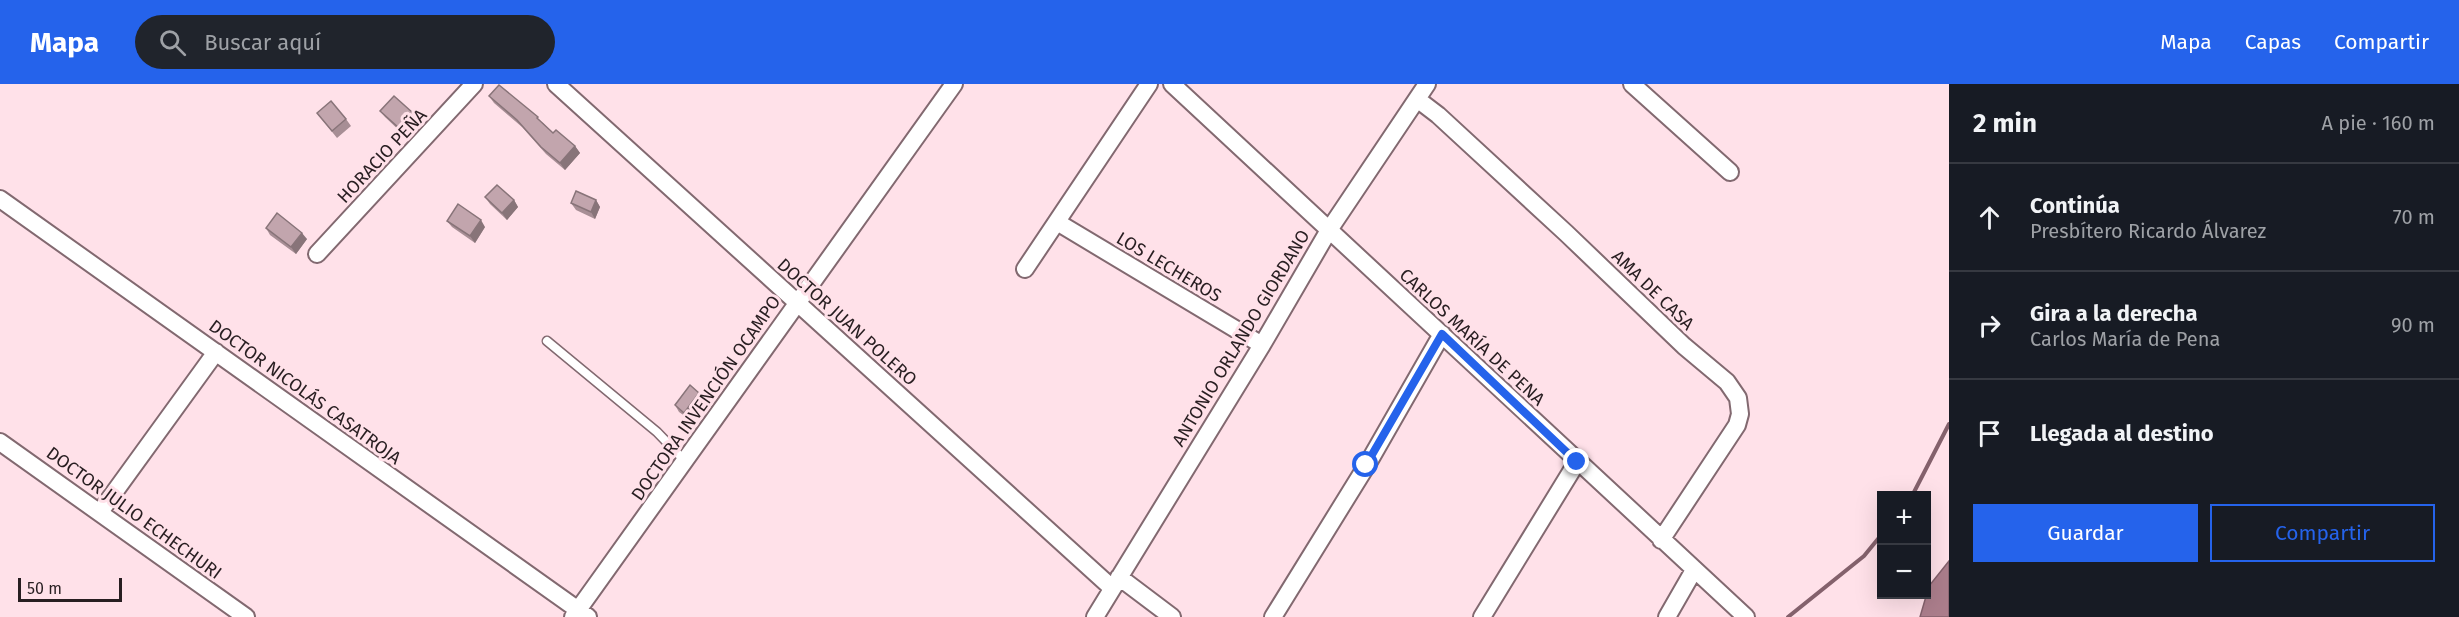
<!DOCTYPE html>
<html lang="es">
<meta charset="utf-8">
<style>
body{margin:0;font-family:"Fira Sans",sans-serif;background:#20242c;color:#f1f3f6}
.controls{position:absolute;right:18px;bottom:18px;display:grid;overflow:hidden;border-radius:0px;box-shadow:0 6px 24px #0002}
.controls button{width:54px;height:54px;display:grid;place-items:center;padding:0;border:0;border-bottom:2px solid #363941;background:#171b24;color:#f1f3f6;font:30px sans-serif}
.scale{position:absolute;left:18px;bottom:15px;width:104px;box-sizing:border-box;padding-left:6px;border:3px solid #281e21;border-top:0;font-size:16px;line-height:21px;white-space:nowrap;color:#281e21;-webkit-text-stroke:4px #ffe1e9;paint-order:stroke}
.stop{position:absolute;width:18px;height:18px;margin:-14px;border:4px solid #2563eb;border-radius:50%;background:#fff}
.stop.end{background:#2563eb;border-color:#fff;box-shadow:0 2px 6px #0008}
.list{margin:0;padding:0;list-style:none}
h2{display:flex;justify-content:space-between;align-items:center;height:78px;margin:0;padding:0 24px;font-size:26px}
h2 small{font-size:20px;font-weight:400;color:#9ea1a6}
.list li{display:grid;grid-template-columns:39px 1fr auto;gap:18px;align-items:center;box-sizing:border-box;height:108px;padding:0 24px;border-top:2px solid #363941}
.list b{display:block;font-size:22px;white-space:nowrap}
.list p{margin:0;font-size:20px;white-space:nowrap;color:#9ea1a6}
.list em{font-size:20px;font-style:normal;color:#9ea1a6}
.actions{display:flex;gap:12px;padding:18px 24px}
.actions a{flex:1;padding:14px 0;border:2px solid #2563eb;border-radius:0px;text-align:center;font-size:21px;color:#2563eb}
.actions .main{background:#2563eb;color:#fff}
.icon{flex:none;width:33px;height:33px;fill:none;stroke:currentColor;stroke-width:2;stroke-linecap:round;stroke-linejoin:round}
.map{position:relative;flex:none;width:1949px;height:533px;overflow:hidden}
header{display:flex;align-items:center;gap:36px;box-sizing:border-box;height:84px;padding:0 30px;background:#2563eb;color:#fff}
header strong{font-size:28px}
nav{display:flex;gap:33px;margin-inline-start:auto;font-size:21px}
.search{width:420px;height:54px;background:#20242c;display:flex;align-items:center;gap:15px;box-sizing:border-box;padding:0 21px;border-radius:33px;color:#9ea1a6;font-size:22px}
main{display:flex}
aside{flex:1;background:#171b24}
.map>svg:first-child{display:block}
.water{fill:#ac7e8c;stroke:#84616c;stroke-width:1.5}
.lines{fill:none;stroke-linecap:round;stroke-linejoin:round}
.stream{stroke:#84616c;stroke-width:4}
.lane-casing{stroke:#826970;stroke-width:11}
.street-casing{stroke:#826970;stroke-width:20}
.lane{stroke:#fff;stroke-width:8}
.street{stroke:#fff;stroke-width:16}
.wall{fill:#a78e95}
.shaded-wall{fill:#887479}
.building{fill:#c2a5ad;stroke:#887479;stroke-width:1.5}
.route{stroke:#2563eb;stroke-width:8}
.labels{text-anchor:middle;stroke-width:6;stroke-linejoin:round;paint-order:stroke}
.street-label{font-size:18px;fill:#281e21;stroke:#ffe1e9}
</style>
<header>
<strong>Mapa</strong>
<div class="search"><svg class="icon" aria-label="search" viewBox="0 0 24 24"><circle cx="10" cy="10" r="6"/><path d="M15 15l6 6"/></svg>Buscar aquí</div>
<nav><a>Mapa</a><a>Capas</a><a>Compartir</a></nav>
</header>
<main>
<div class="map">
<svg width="1949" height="533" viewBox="0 0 1949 533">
<rect width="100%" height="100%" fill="#ffe1e9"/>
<!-- water -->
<path class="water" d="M1949 477V533H1920L1929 502Z"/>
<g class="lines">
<!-- stream -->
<path class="stream" d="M1912 412 1949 340
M1788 533 1864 472 1882 450"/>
<!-- lane casing -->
<g class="lane-casing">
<path id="lane" d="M547 257 657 348 685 377"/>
</g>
<!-- street casing -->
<g class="street-casing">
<path id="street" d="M556 0 1112 504
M1172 0 1746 533
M1632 0 1730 88
M1417 15 1438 31 1566 149 1684 262 1727 298 1738 314 1740 330 1737 341 1661 456
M0 115 588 533
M1057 138 1262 261
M317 170 474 0
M1025 185 1149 0
M0 358 246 533
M100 428 216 268
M1119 493 1172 533
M573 533 954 0
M1095 533 1262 261 1329 146 1427 0
M1273 533 1367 381 1442 250
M1482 533 1577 378
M1667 533 1694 486"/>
</g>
<!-- lane -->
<use href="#lane" class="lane"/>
<!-- street -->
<use href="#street" class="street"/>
</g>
<!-- wall -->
<path class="wall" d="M489 12 543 39 553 49 575 62 580 69 565 86 546 70 522 43 494 19Z
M380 27 413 29 417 36 404 51 385 33Z
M317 29 346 35 351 42 337 54Z
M485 113 514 116 518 123 507 136 490 120Z
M596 116 600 123 595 135 576 126 571 119Z
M447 137 485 143 475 159 452 143Z
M266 144 307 155 296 170 270 151Z
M699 309 704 315 689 335 679 328 675 321Z"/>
<!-- shaded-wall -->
<path class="shaded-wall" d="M413 29 417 36 404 51 399 44Z
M575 62 580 69 565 86 560 79Z
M514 116 518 123 507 136 502 129Z
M596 116 600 123 595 135 591 128Z
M481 136 485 143 475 159 470 152Z
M302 149 307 155 296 170 291 163Z
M699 309 704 315 689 335 684 329Z"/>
<!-- building -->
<path class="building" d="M499 1 538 33 537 34 553 49 556 46 575 62 560 79 541 63 517 36 489 12Z
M394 12 413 29 399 44 380 27Z
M331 17 346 35 332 47 317 29Z
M497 101 514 116 502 129 485 113Z
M576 107 596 116 591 128 571 119Z
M458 120 481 136 470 152 447 137Z
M277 129 302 149 291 163 266 144Z
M690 301 699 309 684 329 675 321Z"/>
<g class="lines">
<!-- route -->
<path class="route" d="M1366 381 1442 250 1577 378"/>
</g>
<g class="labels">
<!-- street labels -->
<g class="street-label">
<text transform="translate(382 72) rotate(-47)" y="6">HORACIO PEÑA</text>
<text transform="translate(1169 183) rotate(31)" y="6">LOS LECHEROS</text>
<text transform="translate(1653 206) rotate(44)" y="6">AMA DE CASA</text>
<text transform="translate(847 238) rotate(42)" y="6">DOCTOR JUAN POLERO</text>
<text transform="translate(1472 253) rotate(43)" y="6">CARLOS MARÍA DE PENA</text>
<text transform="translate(1241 254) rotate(-59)" y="6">ANTONIO ORLANDO GIORDANO</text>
<text transform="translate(305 308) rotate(36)" y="6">DOCTOR NICOLÁS CASATROJA</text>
<text transform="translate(706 314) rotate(-55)" y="6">DOCTORA INVENCIÓN OCAMPO</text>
<text transform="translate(134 429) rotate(36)" y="6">DOCTOR JULIO ECHECHURI</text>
</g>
</g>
</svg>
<div class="controls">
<button>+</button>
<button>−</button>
</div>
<div class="scale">50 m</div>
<div class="stop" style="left:1366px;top:381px"></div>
<div class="stop end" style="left:1577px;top:378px"></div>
</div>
<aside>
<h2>2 min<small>A pie · 160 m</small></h2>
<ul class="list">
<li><svg class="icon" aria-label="ahead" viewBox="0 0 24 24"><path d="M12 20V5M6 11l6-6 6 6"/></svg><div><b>Continúa</b><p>Presbítero Ricardo Álvarez</p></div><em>70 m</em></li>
<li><svg class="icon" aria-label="right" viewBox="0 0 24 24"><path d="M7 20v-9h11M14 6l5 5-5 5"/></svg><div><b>Gira a la derecha</b><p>Carlos María de Pena</p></div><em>90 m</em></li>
<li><svg class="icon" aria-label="arrive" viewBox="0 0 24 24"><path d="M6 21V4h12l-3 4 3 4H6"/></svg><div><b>Llegada al destino</b></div></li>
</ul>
<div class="actions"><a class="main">Guardar</a><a>Compartir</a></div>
</aside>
</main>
